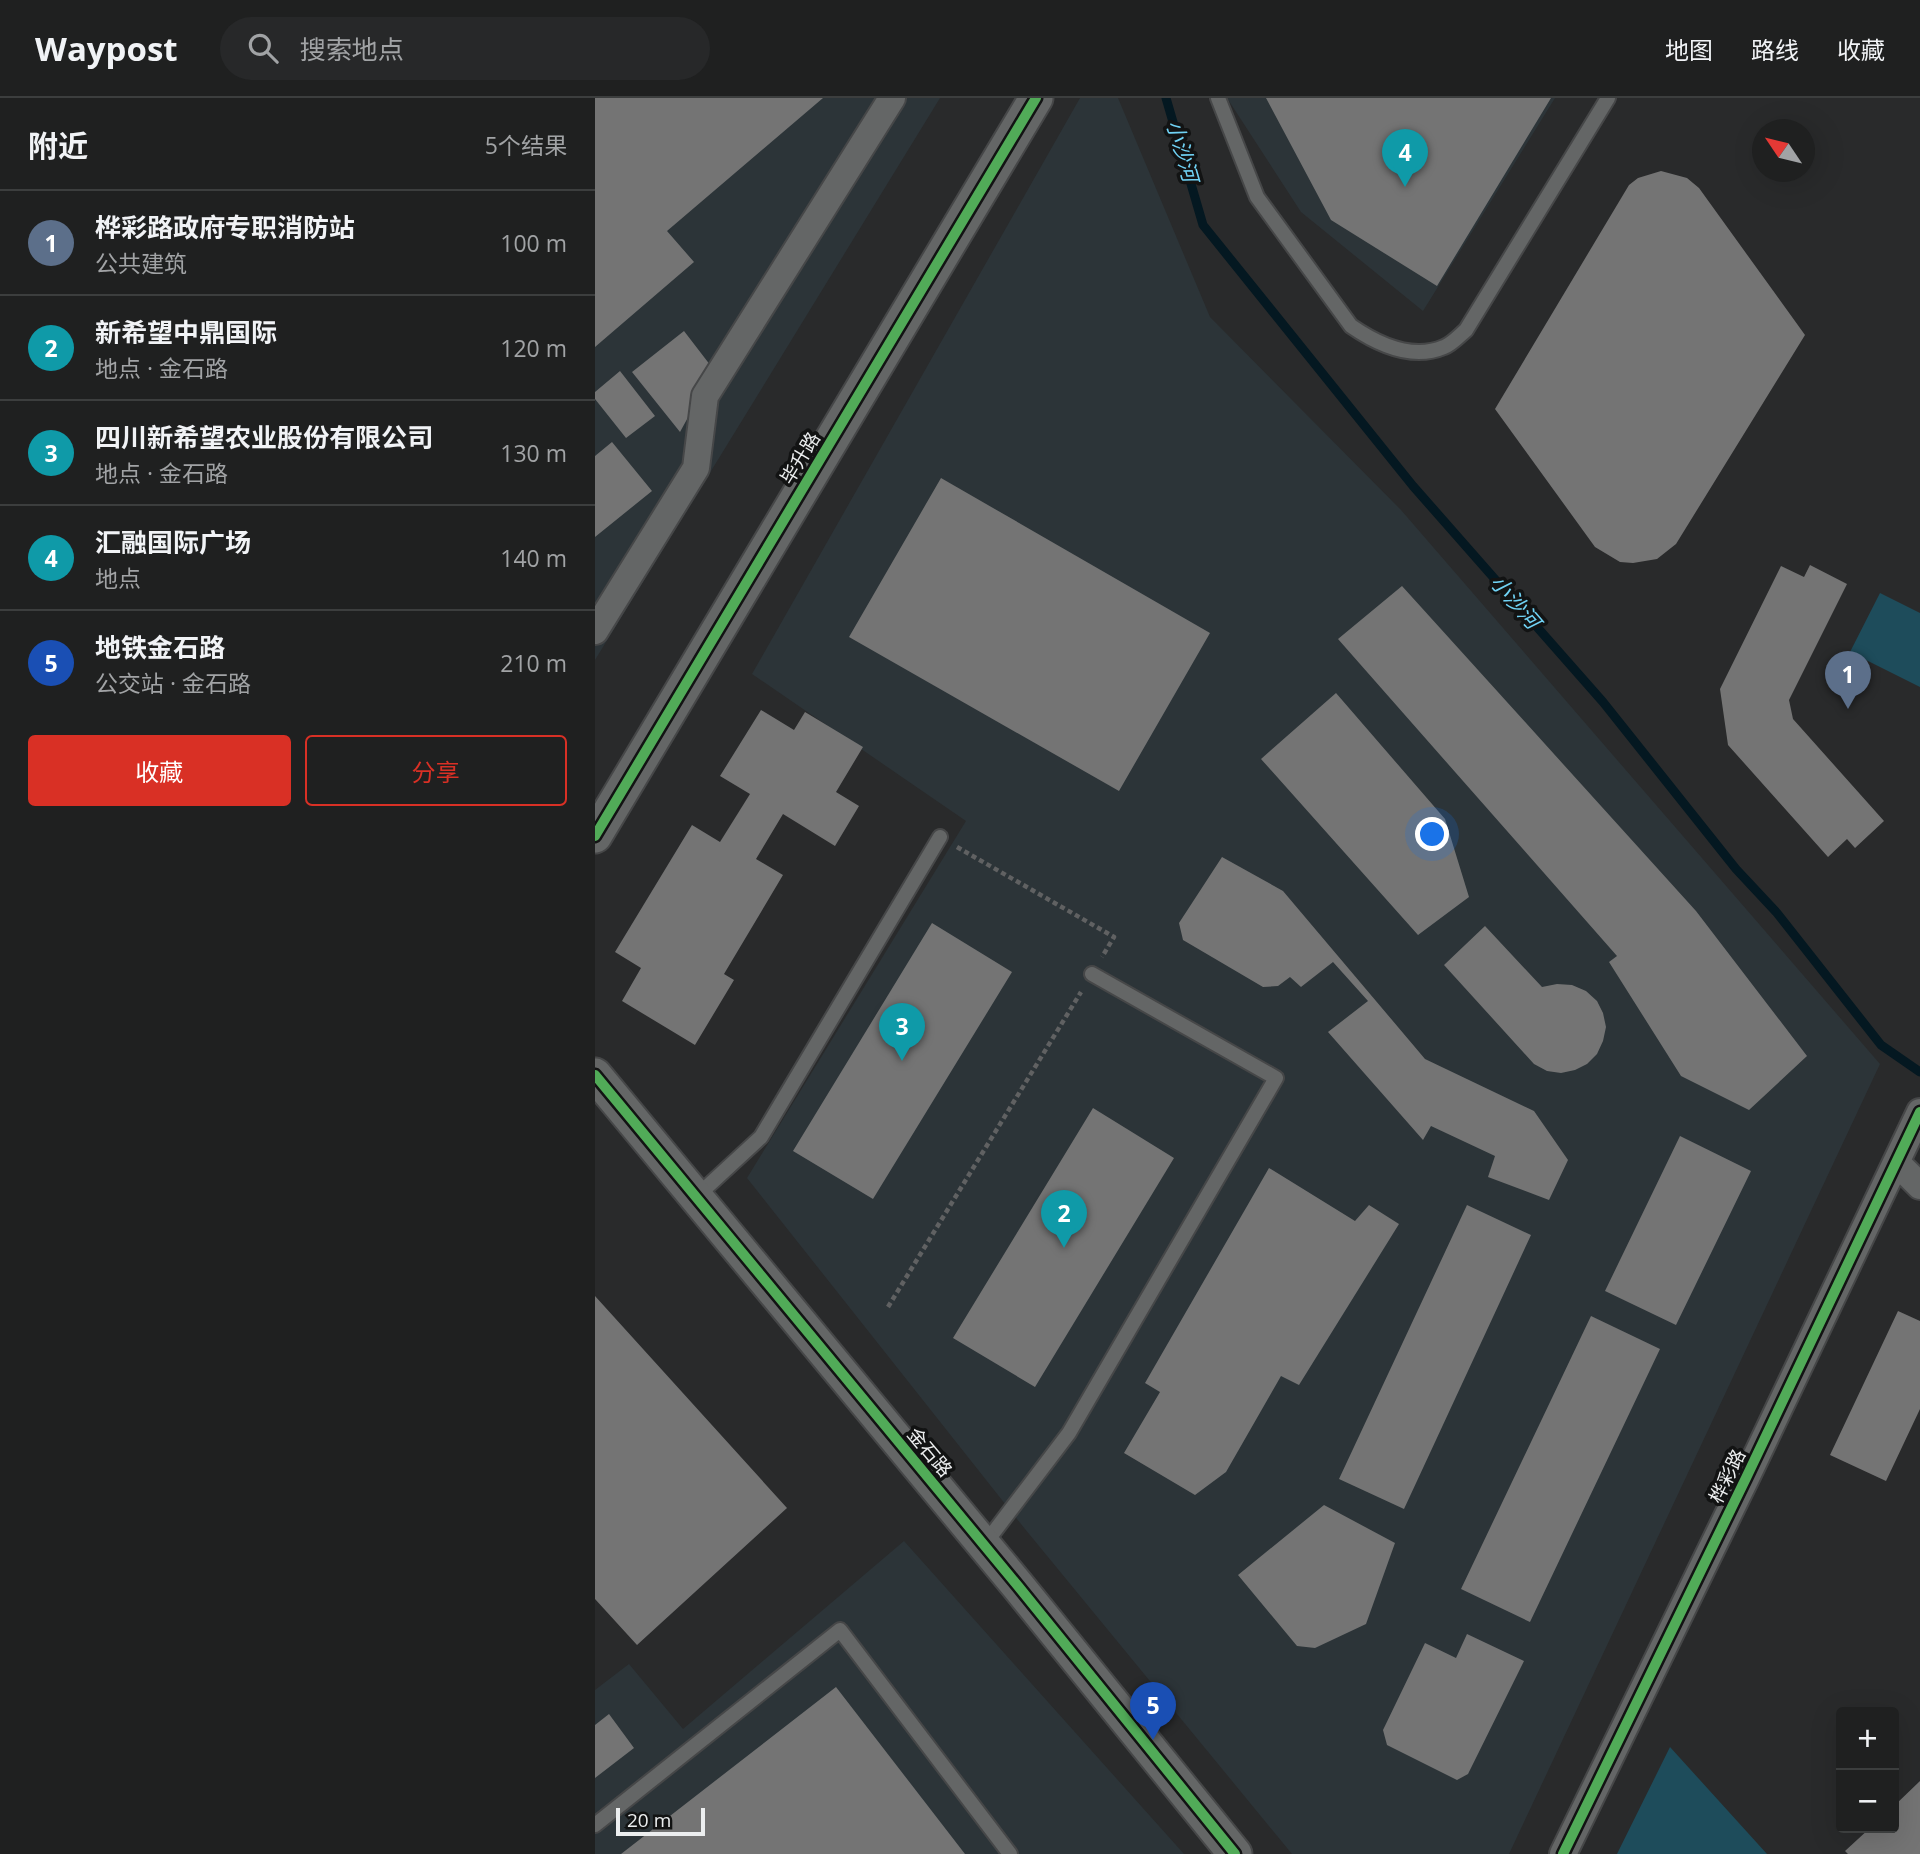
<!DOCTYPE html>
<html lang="zh">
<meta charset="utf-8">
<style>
body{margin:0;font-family:"Open Sans","Noto Sans SC",sans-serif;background:#272829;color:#f1f3f6}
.controls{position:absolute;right:21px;bottom:21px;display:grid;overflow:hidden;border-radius:7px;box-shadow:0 7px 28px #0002}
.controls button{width:63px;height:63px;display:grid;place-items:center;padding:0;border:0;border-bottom:2px solid #3c3e3e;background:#1f2020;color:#f1f3f6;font:35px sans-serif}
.compass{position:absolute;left:1157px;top:21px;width:63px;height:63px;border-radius:50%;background:#1f2020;box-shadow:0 7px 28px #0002;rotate:305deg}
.scale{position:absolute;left:21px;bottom:18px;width:89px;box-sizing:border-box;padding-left:7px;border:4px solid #eceeef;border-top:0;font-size:19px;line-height:24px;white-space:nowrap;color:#eceeef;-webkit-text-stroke:5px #121313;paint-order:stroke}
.you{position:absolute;left:838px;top:737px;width:24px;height:24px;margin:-18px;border:5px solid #fff;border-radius:50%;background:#1a73e8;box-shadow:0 0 0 10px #1a73e833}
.badge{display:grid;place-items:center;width:46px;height:46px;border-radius:50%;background:#d93025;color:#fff;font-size:23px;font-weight:700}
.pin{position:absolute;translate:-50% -58px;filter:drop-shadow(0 2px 4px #0008)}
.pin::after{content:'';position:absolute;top:37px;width:24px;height:21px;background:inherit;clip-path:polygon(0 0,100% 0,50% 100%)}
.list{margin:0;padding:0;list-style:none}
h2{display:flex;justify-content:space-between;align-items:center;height:91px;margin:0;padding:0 28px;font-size:30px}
h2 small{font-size:23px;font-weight:400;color:#a1a3a5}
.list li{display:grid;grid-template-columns:46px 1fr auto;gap:21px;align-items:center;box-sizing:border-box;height:105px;padding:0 28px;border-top:2px solid #3c3e3e}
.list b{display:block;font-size:26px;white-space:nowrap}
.list p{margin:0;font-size:23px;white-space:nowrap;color:#a1a3a5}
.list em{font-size:23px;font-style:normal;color:#a1a3a5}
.actions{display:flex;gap:14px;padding:21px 28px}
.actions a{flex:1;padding:16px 0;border:2px solid #d93025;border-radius:7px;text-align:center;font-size:24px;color:#d93025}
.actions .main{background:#d93025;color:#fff}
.icon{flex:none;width:38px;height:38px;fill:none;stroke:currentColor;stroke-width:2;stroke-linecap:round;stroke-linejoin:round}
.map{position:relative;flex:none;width:1325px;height:1756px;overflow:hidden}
header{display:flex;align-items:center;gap:42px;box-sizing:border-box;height:98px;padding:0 35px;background:#1f2020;border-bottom:2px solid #3c3e3e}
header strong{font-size:33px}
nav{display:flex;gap:38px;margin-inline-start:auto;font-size:24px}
.search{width:490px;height:63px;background:#272829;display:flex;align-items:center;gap:18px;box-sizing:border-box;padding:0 24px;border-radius:38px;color:#a1a3a5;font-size:26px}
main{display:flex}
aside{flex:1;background:#1f2020}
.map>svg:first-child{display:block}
.built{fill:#2c3438}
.green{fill:#1e4c5b}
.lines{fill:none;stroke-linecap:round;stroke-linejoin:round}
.stream{stroke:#041821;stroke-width:9}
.building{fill:#747474}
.service-casing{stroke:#464748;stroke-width:18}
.minor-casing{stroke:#464748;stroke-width:30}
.tertiary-casing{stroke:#464748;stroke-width:37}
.path{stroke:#606162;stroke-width:4.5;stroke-dasharray:5 3.5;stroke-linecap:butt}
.service{stroke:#646666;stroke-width:14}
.minor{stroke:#646666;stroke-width:26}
.tertiary{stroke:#646666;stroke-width:33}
.cycleway-casing{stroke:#121313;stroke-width:15}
.cycleway{stroke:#51ab58;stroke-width:10}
.labels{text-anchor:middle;stroke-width:7;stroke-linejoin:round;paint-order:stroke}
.street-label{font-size:19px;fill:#eceeef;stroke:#121313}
.water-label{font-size:21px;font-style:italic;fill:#70d2f4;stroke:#121313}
</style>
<header>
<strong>Waypost</strong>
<div class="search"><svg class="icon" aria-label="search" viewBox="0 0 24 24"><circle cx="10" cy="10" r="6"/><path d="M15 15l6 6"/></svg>搜索地点</div>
<nav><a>地图</a><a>路线</a><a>收藏</a></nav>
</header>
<main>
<aside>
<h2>附近<small>5个结果</small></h2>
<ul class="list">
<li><span class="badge" style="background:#5c6f8a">1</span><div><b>桦彩路政府专职消防站</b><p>公共建筑</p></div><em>100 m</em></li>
<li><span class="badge" style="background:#0f9aa8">2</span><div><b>新希望中鼎国际</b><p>地点 · 金石路</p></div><em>120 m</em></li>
<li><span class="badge" style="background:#0f9aa8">3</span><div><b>四川新希望农业股份有限公司</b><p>地点 · 金石路</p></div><em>130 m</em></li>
<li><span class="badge" style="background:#0f9aa8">4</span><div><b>汇融国际广场</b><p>地点</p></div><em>140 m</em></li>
<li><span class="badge" style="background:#1a4fb4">5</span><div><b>地铁金石路</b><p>公交站 · 金石路</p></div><em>210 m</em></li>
</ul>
<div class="actions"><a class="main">收藏</a><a>分享</a></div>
</aside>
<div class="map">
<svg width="1325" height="1756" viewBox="0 0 1325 1756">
<rect width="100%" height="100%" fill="#292a2b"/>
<!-- built -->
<path class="built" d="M0 0H345L0 562Z
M485 0H523L615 219 806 412 1285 966 914 1756H697L430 1431 152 1080 371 723 157 576Z
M632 0H960L828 213 706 114Z
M309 1443 589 1756H0V1592L34 1566 88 1631Z"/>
<!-- green -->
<path class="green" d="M1285 495 1325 515V589L1255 554Z
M1075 1649 1172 1756H1022Z"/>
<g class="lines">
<!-- stream -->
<path class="stream" d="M571 0 608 127 818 388 1008 604 1141 771 1182 815 1286 947 1325 974"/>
</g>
<!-- building -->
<path class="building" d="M0 0H228L72 133 99 164 0 249Z
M671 0H956L842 188 736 122Z
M1066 73 1092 80 1104 90 1210 237 1081 446 1062 461 1038 465 1025 464 1000 449 900 311 1034 87 1043 80Z
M89 233 119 272 85 334 37 274Z
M25 273 60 318 31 340 0 301V294Z
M17 344 57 393 0 439V358Z
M346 380 615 535 524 693 254 539Z
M1215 467 1252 486 1194 602 1198 621 1289 723 1260 750 1252 741 1233 759 1133 647 1125 591 1186 468 1209 479Z
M807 488 1101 813 1212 958 1154 1012 1086 978 1014 864 1022 858 743 541Z
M741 595 850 721 874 799 823 837 666 661Z
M166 612 199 632 210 614 268 649 241 694 264 708 240 748 188 716 161 761 188 777 129 876 139 882 100 947 27 903 46 870 20 854 97 727 125 744 155 696 125 678Z
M627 759 688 793 830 961 939 1013 973 1062 954 1102 893 1079 900 1058 836 1028 828 1042 733 934 773 903 738 864 706 889 695 879 683 888 668 889 588 842 584 825Z
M337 825 417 874 278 1101 198 1053Z
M890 828 947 889 962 886 977 887 991 893 1002 903 1008 915 1011 929 1008 943 1002 956 992 966 980 972 966 975 952 973 939 966 849 867Z
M498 1010 579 1060 440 1289 358 1240Z
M1085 1038 1156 1073 1081 1227 1010 1193Z
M674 1070 760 1123 774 1107 804 1126 704 1287 686 1278 631 1374 600 1397 529 1355 565 1294 550 1285Z
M872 1107 936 1137 809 1411 744 1381Z
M0 1198 192 1410 42 1547 0 1501Z
M1303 1213 1325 1223V1311L1291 1383 1235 1357Z
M996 1218 1065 1251 935 1524 866 1491Z
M729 1407 800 1445 771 1526 720 1550 702 1548 643 1477Z
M872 1536 929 1563 873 1676 862 1682 792 1647 788 1632 830 1545 861 1560Z
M241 1589 370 1756H26Z
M14 1616 39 1650 0 1680V1627Z
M1325 1683V1756H1253L1250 1753 1275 1730H1299V1708Z"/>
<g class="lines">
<!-- service casing -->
<g class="service-casing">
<path id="service" d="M623 0 662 99 756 228C782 246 816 263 849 249 857 246 865 237 871 232L1013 0
M101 1099 166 1039 345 739
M389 1447 474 1335 681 980 497 876
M0 1727 245 1532 415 1756"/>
</g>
<!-- minor casing -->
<g class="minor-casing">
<path id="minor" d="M0 533 101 370 110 298 297 0
M1302 1065 1325 1088
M968 1756 1151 1380 1325 1014"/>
</g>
<!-- tertiary casing -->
<g class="tertiary-casing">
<path id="tertiary" d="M0 738 441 0
M0 977 423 1488 640 1756"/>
</g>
<!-- path -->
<path class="path" d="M362 749 519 839 507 859
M293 1209 486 894"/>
<!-- service -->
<use href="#service" class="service"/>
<!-- minor -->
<use href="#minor" class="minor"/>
<!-- tertiary -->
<use href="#tertiary" class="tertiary"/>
<!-- cycleway casing -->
<g class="cycleway-casing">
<path id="cycleway" d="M0 738 441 0
M0 977 423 1488 640 1756
M968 1756 1151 1380 1325 1014"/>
</g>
<!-- cycleway -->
<use href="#cycleway" class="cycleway"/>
</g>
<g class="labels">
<!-- street labels -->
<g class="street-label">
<text transform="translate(205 360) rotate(-59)" y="7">毕升路</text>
<text transform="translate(335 1354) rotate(50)" y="7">金石路</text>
<text transform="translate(1132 1378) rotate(-64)" y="7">桦彩路</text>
</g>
<!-- water labels -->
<g class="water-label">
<text transform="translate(587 53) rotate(74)" y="7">小沙河</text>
<text transform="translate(920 504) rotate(49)" y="7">小沙河</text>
</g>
</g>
</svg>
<div class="controls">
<button>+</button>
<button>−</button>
</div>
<svg class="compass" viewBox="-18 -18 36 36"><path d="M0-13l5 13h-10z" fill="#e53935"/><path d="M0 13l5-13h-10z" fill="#a1a3a5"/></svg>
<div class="scale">20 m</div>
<div class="you"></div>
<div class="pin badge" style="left:1253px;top:611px;background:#5c6f8a">1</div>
<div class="pin badge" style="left:469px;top:1150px;background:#0f9aa8">2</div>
<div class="pin badge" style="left:307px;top:963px;background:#0f9aa8">3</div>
<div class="pin badge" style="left:810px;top:89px;background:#0f9aa8">4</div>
<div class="pin badge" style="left:558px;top:1642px;background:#1a4fb4">5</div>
</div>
</main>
